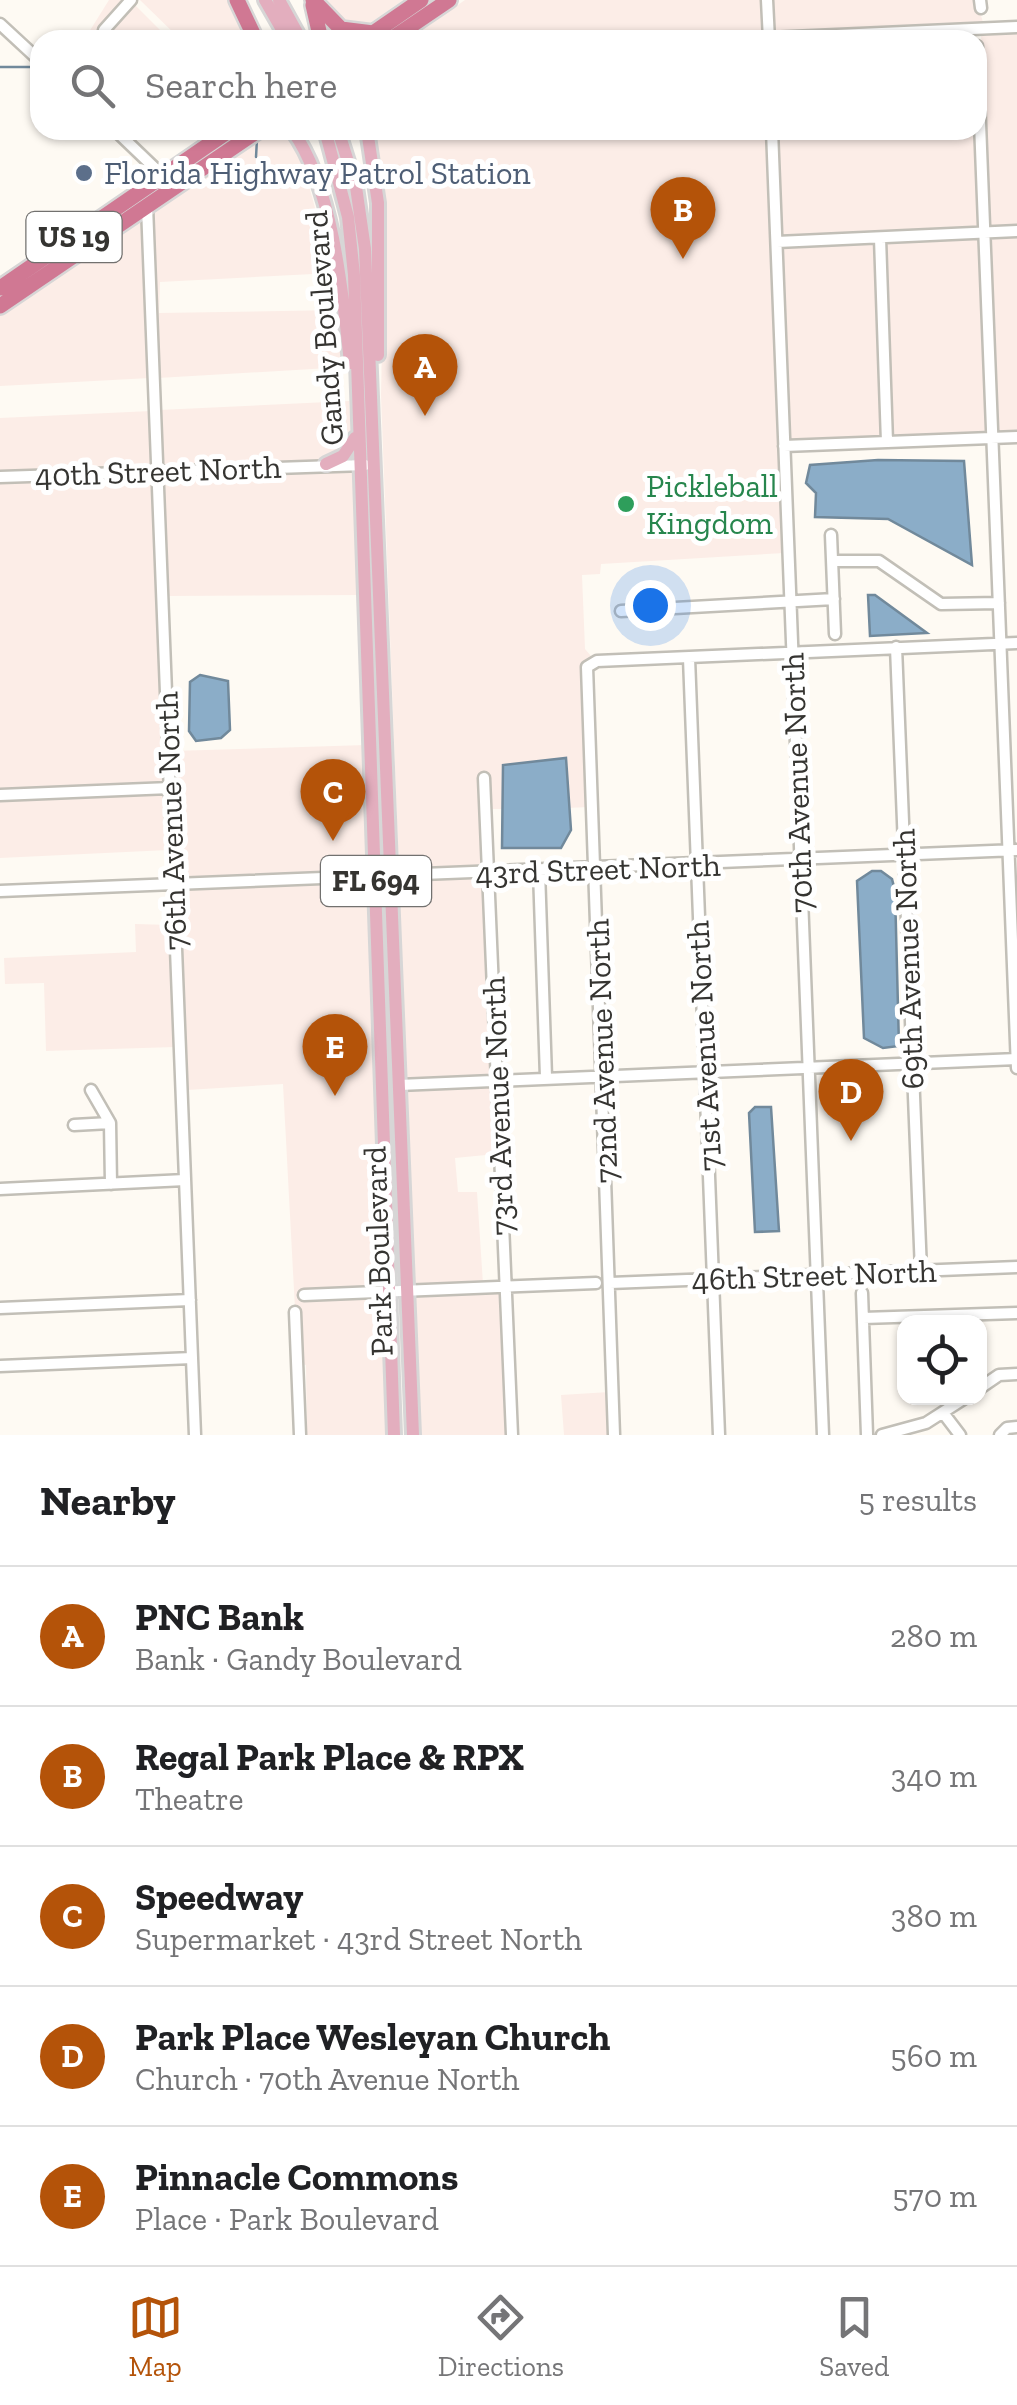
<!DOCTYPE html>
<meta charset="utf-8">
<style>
body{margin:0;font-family:"Zilla Slab",serif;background:#f6f6f6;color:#202124}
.controls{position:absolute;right:30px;bottom:30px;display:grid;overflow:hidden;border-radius:20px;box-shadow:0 2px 8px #0004}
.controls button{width:90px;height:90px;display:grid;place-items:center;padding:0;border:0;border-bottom:2px solid #e0e0e0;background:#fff;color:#202124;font:50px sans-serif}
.you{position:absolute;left:650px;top:605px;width:35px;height:35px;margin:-25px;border:8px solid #fff;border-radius:50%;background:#1a73e8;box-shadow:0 0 0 15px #1a73e833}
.badge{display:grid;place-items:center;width:65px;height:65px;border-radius:50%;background:#b45309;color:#fff;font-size:32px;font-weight:700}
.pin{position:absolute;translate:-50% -82px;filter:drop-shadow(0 2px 5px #0008)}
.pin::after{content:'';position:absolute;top:52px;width:35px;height:30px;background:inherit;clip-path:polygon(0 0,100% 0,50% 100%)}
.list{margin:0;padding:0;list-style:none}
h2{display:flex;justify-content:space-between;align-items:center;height:130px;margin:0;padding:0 40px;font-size:42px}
h2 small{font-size:32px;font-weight:400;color:#757577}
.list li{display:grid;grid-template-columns:65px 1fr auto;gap:30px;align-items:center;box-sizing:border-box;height:140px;padding:0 40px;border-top:2px solid #e0e0e0}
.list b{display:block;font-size:38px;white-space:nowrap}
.list p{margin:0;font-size:32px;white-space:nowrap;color:#757577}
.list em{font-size:32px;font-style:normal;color:#757577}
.icon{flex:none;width:55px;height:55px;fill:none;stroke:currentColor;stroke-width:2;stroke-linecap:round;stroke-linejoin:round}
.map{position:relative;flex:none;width:1017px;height:1435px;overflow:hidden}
.search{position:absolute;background:#fff;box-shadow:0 2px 8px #0004;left:30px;right:30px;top:30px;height:110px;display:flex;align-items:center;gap:25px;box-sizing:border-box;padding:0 35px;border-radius:30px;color:#757577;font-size:38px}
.sheet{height:830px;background:#fff}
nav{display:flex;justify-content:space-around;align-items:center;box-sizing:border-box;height:140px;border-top:2px solid #e0e0e0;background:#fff;font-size:28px;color:#757577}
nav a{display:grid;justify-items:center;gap:5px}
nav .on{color:#b45309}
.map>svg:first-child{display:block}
.commercial{fill:#fcede7}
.water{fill:#8badc8;stroke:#71899b;stroke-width:2.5}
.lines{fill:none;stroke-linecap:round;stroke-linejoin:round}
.stream{stroke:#71899b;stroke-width:2.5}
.minor-casing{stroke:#c2bfb7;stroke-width:15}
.major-casing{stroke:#d7d6d6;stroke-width:18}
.highway-casing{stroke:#d7d6d6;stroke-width:20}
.minor{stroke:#fff;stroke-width:10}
.major{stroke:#e3aebe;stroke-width:12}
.highway{stroke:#d07893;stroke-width:15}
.service-dot{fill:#5c6f8a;stroke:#fff;stroke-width:4}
.leisure-dot{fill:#2e9e5b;stroke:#fff;stroke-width:4}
.labels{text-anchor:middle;stroke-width:10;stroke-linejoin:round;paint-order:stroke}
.shield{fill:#fff;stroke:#72716f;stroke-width:2.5}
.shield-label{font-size:30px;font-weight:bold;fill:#353431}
.service-label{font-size:32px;fill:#4e5e75;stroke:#fff;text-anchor:start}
.street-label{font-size:32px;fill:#353431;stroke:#fff}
.leisure-label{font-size:32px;fill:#27864d;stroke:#fff;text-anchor:start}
</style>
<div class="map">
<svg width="1017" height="1435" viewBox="0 0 1017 1435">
<rect width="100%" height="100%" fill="#fefaf3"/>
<!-- commercial -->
<path class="commercial" d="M109 0H127L99 31 134 4 170 40H84Z
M140 0H232L252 40H181Z
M320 0H403L360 30 347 28Z
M465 0H763L765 40H407Z
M771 0H976L983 22 1017 23 773 34Z
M1017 30V228L988 229 981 32Z
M273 130H286L301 157 333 273 160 282 159 313 339 310 346 367 158 378 151 210Z
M371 130H768L784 553 601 564 600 574 582 575 585 649 591 656 582 666 588 807 568 808 566 759 503 765 505 809H490L488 775H480L485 869 399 874 381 395 384 243Z
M776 130H976L980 229 780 239Z
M144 215 150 378 0 386V314Z
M1017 235V434H996L988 236Z
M981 237 988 434 891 438 884 241Z
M876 241 883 438 788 442 781 246Z
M349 401 351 437 340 453 326 460 161 468 159 410Z
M151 411 153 468 0 474V418Z
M356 468 361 595 166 596 161 475Z
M153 475 168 850 0 858V481Z
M366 745 371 875 177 881 172 751Z
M485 876 493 1076 406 1081 399 881Z
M372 882 390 1435H307L306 1365 301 1364 295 1309 283 1084 187 1090 194 1290 178 888Z
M135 924 171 925 175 1047 46 1051 44 983 5 984 4 958 136 952Z
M494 1083 496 1154 455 1158 458 1192H477L483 1284 414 1287 407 1088Z
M502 1291 508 1435H419L414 1294Z
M609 1392 610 1435H564L561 1395Z"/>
<!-- water -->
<path class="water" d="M878 460 964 461 972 565 888 519 815 517 816 493 806 483 810 465Z
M868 595H875L927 633 870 636Z
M200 675 228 681 230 730 221 738 196 741 189 731 190 682Z
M566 758 571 830 561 848H502L503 765Z
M872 871H881L892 879 895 891 899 1046 883 1048 864 1038 857 881Z
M755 1107H771L779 1231 755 1232 749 1113Z"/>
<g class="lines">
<!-- stream -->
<path class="stream" d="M0 67H38
M256 157 257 139"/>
<!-- minor casing -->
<g class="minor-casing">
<path id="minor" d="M767 0 769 40
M980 0 981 8
M0 24 40 61
M104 30 131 0
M769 38 1017 27
M977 46 1017 1068
M115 130 163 176
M772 130 823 1435
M147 206 195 1435
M880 238 887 442
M777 242 1017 231
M784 446 1017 437
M0 477 365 465
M831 535 835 634
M833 561H879L941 604 999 603
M621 611 834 599
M896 647 921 1271
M689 658 719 1435
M484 778 512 1435
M0 795 170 788
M539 871 546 1077
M0 891 1017 850
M399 1085 1017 1059
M91 1090 110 1123 111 1184
M74 1125 110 1123
M0 1189 185 1180
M610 1283 1017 1267
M862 1293 867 1435
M304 1295 596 1283
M0 1308 190 1300
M295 1312 300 1435
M863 1318 1017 1313
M0 1366 192 1358
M980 1388 999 1375 1017 1374
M944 1414 960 1435
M614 1435 587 667 597 661 1017 643
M882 1435 926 1423 965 1398
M1000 1435 1007 1428 1017 1427"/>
</g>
<!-- major casing -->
<g class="major-casing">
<path id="major" d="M265 0 288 40
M279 0 301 40
M292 130C333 186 343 295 350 363
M325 130 348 217 354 275 394 1435
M338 130 356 187 365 249 413 1435
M367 130 378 203V355
M326 464 343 456 355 438"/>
</g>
<!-- highway casing -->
<g class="highway-casing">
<path id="highway" d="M237 0 256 40
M313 0 341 29 373 33
M313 5 321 40
M366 38 421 0
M390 40 449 0
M0 288 230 130
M0 306 259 130"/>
</g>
<!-- minor -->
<use href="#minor" class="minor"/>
<!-- major -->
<use href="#major" class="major"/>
<!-- highway -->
<use href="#highway" class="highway"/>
</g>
<!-- markers -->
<circle class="service-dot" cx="84" cy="173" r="10"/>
<circle class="leisure-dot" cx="626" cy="504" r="10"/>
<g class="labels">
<!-- shield labels -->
<g class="shield">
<rect x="26.5" y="212" width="95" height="50" rx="8"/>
<rect x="321" y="856" width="110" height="50" rx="8"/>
</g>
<g class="shield-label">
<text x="74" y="247">US 19</text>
<text x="376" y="891">FL 694</text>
</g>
<!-- service labels -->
<g class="service-label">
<text x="104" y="184">Florida Highway Patrol Station</text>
</g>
<!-- street labels -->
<g class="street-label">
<text transform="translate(324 328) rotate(-94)" y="11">Gandy Boulevard</text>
<text transform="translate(158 471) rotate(-2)" y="11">40th Street North</text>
<text transform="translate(797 783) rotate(-92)" y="11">70th Avenue North</text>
<text transform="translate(171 821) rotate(-92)" y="11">76th Avenue North</text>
<text transform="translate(598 869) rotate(-2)" y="11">43rd Street North</text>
<text transform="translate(908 959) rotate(-92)" y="11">69th Avenue North</text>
<text transform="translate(704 1046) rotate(-93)" y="11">71st Avenue North</text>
<text transform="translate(602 1051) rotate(-92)" y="11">72nd Avenue North</text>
<text transform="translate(498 1106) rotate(-92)" y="11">73rd Avenue North</text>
<text transform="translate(378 1251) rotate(-92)" y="11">Park Boulevard</text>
<text transform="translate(814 1275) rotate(-2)" y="11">46th Street North</text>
</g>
<!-- leisure labels -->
<g class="leisure-label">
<text x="646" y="497">Pickleball<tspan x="646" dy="37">Kingdom</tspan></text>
</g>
</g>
</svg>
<div class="controls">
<button><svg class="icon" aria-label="locate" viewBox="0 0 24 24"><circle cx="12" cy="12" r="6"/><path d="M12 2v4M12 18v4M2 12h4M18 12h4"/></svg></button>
</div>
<div class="you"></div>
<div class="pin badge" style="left:425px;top:416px">A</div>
<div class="pin badge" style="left:683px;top:259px">B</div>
<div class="pin badge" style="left:333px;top:841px">C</div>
<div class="pin badge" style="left:851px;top:1141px">D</div>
<div class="pin badge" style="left:335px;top:1096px">E</div>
<div class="search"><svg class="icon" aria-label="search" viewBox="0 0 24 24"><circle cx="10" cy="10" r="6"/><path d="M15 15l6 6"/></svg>Search here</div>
</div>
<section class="sheet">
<h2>Nearby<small>5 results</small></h2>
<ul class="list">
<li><span class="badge">A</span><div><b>PNC Bank</b><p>Bank · Gandy Boulevard</p></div><em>280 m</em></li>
<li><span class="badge">B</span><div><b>Regal Park Place &amp; RPX</b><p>Theatre</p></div><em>340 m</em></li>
<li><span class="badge">C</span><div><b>Speedway</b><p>Supermarket · 43rd Street North</p></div><em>380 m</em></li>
<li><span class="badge">D</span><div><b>Park Place Wesleyan Church</b><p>Church · 70th Avenue North</p></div><em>560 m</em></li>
<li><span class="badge">E</span><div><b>Pinnacle Commons</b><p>Place · Park Boulevard</p></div><em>570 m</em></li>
</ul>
</section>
<nav>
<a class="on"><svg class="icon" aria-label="map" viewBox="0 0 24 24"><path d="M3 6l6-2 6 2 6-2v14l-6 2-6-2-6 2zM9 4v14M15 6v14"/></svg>Map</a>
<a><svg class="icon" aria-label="directions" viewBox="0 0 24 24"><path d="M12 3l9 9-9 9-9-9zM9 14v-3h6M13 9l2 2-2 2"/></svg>Directions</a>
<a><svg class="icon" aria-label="saved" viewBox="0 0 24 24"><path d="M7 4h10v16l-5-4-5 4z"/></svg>Saved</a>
</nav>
